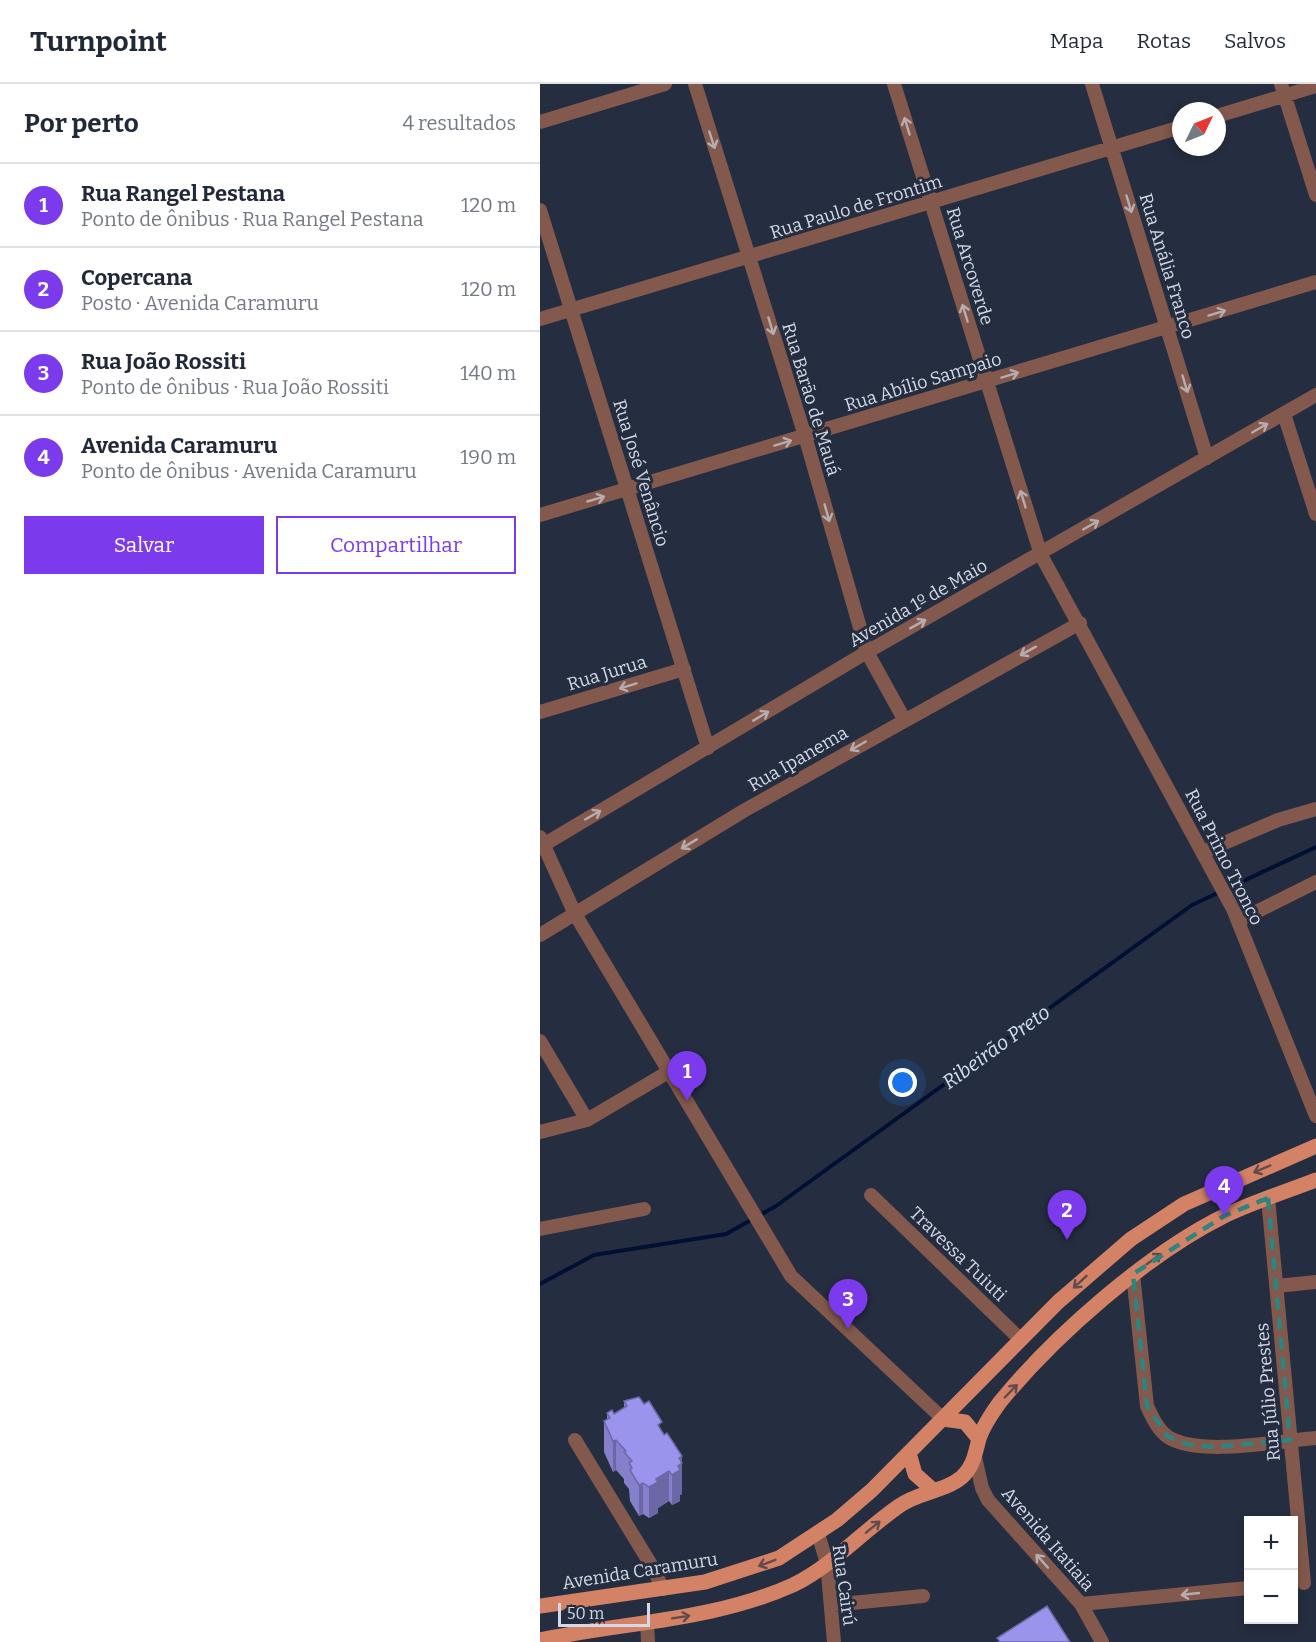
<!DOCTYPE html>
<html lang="pt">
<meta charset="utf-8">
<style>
body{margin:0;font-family:Bitter,serif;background:#f2f2f3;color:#1f2937}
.controls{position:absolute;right:18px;bottom:18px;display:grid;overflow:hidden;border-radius:0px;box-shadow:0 3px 9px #0003}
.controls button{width:54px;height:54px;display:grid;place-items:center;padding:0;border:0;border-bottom:2px solid #e0e1e3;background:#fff;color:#1f2937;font:30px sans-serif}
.compass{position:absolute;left:632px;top:18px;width:54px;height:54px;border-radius:50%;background:#fff;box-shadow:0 3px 9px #0003;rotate:47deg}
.scale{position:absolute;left:18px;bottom:15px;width:92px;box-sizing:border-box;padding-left:6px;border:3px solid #d3d9e5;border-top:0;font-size:16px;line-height:21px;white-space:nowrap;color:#d3d9e5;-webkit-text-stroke:4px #252d40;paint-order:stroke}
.you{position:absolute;left:363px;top:999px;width:21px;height:21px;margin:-15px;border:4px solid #fff;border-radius:50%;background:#1a73e8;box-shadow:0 0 0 9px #1a73e833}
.badge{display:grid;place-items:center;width:39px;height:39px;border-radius:50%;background:#7c3aed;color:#fff;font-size:20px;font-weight:700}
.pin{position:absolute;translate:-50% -50px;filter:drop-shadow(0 2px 3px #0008)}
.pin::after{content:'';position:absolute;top:32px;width:21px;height:18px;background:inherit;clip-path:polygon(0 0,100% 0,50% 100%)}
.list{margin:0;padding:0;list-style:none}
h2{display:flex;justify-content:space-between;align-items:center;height:78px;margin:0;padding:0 24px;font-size:26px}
h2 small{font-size:20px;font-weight:400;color:#747a83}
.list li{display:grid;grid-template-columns:39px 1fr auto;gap:18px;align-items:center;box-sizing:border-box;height:84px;padding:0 24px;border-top:2px solid #e0e1e3}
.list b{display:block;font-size:22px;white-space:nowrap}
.list p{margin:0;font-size:20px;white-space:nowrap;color:#747a83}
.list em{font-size:20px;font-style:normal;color:#747a83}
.actions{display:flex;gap:12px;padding:18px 24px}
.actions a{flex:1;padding:14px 0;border:2px solid #7c3aed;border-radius:0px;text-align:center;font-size:21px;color:#7c3aed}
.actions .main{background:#7c3aed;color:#fff}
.map{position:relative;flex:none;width:776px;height:1558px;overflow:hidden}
header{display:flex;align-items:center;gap:36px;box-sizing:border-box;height:84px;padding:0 30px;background:#fff;border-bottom:2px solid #e0e1e3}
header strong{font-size:28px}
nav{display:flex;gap:33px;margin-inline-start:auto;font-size:21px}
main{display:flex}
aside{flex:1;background:#fff}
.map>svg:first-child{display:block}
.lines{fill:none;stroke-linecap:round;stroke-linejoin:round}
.stream{stroke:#001034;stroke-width:4}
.minor{stroke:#82594c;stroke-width:14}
.major{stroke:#d48266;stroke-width:15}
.wall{fill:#857fcc}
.shaded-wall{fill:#6c68a6}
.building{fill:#9b94ed;stroke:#6c68a6;stroke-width:1.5}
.oneway{stroke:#b7acaf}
.oneway2{stroke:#624b4d}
.marked{fill:none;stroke:#2c8580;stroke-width:4.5;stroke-dasharray:12 8;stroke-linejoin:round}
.labels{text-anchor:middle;stroke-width:6;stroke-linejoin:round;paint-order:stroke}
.street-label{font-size:18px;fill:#d3d9e5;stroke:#252d40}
.water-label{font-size:20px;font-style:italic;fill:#d2e0f4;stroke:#252d40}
</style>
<header>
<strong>Turnpoint</strong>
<nav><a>Mapa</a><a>Rotas</a><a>Salvos</a></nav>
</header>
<main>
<aside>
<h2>Por perto<small>4 resultados</small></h2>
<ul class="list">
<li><span class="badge">1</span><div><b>Rua Rangel Pestana</b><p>Ponto de ônibus · Rua Rangel Pestana</p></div><em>120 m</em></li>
<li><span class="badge">2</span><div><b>Copercana</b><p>Posto · Avenida Caramuru</p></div><em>120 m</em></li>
<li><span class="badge">3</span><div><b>Rua João Rossiti</b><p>Ponto de ônibus · Rua João Rossiti</p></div><em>140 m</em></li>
<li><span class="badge">4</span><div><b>Avenida Caramuru</b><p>Ponto de ônibus · Avenida Caramuru</p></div><em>190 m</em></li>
</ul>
<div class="actions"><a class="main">Salvar</a><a>Compartilhar</a></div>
</aside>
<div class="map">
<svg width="776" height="1558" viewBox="0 0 776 1558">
<rect width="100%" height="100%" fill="#252d40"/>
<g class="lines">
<!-- stream -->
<path class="stream" d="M0 1200 54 1171 186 1150 236 1122 652 821 776 763"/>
<!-- minor -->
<path class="minor" d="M155 0 265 352 327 568 364 635
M354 0 501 471 693 825 776 1032
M552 0 667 374
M741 0 776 111
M677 32 776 2
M0 38 125 0
M0 126 168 664
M0 235 641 43
M744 330 776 430
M0 431 776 198
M0 628 144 585
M0 753 35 830 251 1192 403 1335
M0 763 327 568 776 311
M663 768 738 736 776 725
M698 837 776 798
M0 851 205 726 540 539
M0 957 47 1036
M0 1048 47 1036 130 987
M331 1111 481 1256
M728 1114 764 1499
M0 1145 104 1125
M593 1190 607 1322C612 1333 618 1346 628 1353 660 1373 738 1357 776 1354
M737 1202 776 1198
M35 1356 113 1484 123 1505
M435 1373 442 1404 448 1416 541 1520 562 1558
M278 1450 287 1479 294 1558
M541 1520 708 1504
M291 1521 383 1512
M107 1538 108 1558"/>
<!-- major -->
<path class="major" d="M403 1335 425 1338 439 1355
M369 1369 375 1390 393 1406
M0 1522 165 1498 239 1474 297 1436 332 1406 518 1218 591 1155 644 1120 776 1062
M0 1556C84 1538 173 1537 253 1501 292 1482 323 1447 359 1422 378 1408 404 1408 422 1393 434 1382 435 1369 439 1355 443 1342 452 1329 460 1318 515 1251 606 1171 684 1132 713 1118 745 1108 776 1096"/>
</g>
<!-- wall -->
<path class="wall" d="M84 1317 122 1347 142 1372V1410L140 1411V1417L132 1421 129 1417 118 1424V1429L109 1434 103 1430 99 1432 90 1417 89 1405 84 1399V1395L76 1386 73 1388 64 1368V1337L67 1335V1329L74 1330 84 1324Z"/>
<!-- shaded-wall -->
<path class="shaded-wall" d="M76 1356V1386L73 1388V1357Z
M142 1372V1410L140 1411V1417L132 1421V1391L139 1374Z
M129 1387V1417L118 1424V1429L109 1434V1403L116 1395Z
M103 1399V1430L99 1432V1401Z"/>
<!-- building -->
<path class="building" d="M99 1313 104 1320 109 1317 122 1338 118 1341 124 1351 127 1349 142 1372 139 1374 142 1379 138 1382 140 1386 132 1391 129 1387 116 1395 118 1398 109 1403 103 1399 99 1401 90 1386 92 1384 89 1379 92 1377 84 1368 86 1367 76 1356 73 1357 64 1337 70 1334 67 1329 72 1326 74 1330 87 1322 84 1317Z
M507 1522 530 1558H460L457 1554Z"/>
<!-- one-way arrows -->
<defs><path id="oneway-shaft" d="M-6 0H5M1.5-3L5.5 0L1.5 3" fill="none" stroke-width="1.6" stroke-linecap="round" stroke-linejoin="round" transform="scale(1.5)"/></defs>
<g class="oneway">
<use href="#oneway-shaft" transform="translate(367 42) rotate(-107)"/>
<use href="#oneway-shaft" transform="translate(172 56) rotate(72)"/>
<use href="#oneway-shaft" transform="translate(589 120) rotate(73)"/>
<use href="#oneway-shaft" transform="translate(425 229) rotate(-107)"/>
<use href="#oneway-shaft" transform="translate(677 229) rotate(-17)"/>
<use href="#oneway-shaft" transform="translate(231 242) rotate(73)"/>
<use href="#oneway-shaft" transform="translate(470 291) rotate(-17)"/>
<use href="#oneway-shaft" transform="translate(645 300) rotate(73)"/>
<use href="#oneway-shaft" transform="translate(720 344) rotate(-30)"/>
<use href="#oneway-shaft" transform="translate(243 359) rotate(-17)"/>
<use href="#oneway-shaft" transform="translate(56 415) rotate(-16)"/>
<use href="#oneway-shaft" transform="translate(483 415) rotate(-107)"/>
<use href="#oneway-shaft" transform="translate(287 429) rotate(74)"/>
<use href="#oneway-shaft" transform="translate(551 441) rotate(-30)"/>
<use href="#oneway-shaft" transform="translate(378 540) rotate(-29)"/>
<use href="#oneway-shaft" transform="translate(488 567) rotate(151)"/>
<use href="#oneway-shaft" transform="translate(88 602) rotate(163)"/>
<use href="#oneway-shaft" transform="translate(221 632) rotate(-31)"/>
<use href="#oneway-shaft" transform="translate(318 662) rotate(150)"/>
<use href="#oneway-shaft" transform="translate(53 731) rotate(-30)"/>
<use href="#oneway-shaft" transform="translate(149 760) rotate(149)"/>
<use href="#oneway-shaft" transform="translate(502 1477) rotate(-132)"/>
<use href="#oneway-shaft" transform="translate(650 1510) rotate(174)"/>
</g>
<g class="oneway2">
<use href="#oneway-shaft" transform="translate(722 1085) rotate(157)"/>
<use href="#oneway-shaft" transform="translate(614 1175) rotate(-36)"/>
<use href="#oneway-shaft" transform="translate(540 1198) rotate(137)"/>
<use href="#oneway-shaft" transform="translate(471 1307) rotate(-46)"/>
<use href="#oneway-shaft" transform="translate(333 1443) rotate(-39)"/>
<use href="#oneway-shaft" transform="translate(227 1479) rotate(159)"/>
<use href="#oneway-shaft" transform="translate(141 1533) rotate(-9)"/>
</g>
<!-- marked area -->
<path class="marked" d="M728 1114 750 1356 673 1363 646 1360 627 1352 607 1322 593 1190 684 1132Z"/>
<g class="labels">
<!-- street labels -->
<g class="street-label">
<text transform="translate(316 123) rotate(-17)" y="6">Rua Paulo de Frontim</text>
<text transform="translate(430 182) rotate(73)" y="6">Rua Arcoverde</text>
<text transform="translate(627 182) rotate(73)" y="6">Rua Anália Franco</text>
<text transform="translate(383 298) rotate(-17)" y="6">Rua Abílio Sampaio</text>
<text transform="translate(271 315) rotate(73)" y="6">Rua Barão de Mauá</text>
<text transform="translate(101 389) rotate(73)" y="6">Rua José Venâncio</text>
<text transform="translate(378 519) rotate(-30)" y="6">Avenida 1º de Maio</text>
<text transform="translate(67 589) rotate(-17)" y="6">Rua Jurua</text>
<text transform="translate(258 675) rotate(-30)" y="6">Rua Ipanema</text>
<text transform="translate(684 773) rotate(63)" y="6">Rua Primo Tronco</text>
<text transform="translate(418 1170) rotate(44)" y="6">Travessa Tuiuti</text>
<text transform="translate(728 1308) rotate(-95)" y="6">Rua Júlio Prestes</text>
<text transform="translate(508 1455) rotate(49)" y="6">Avenida Itatiaia</text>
<text transform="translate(100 1487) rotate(-9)" y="6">Avenida Caramuru</text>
<text transform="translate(304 1501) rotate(82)" y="6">Rua Cairú</text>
</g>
<!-- water labels -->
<g class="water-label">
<text transform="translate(456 963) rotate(-36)" y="7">Ribeirão Preto</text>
</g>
</g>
</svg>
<div class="controls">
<button>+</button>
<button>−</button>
</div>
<svg class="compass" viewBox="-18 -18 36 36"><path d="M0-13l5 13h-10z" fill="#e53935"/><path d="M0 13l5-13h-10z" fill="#747a83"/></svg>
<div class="scale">50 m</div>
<div class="you"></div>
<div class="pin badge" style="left:147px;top:1017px">1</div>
<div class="pin badge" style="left:527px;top:1156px">2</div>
<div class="pin badge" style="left:308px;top:1245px">3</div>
<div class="pin badge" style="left:684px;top:1132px">4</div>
</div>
</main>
